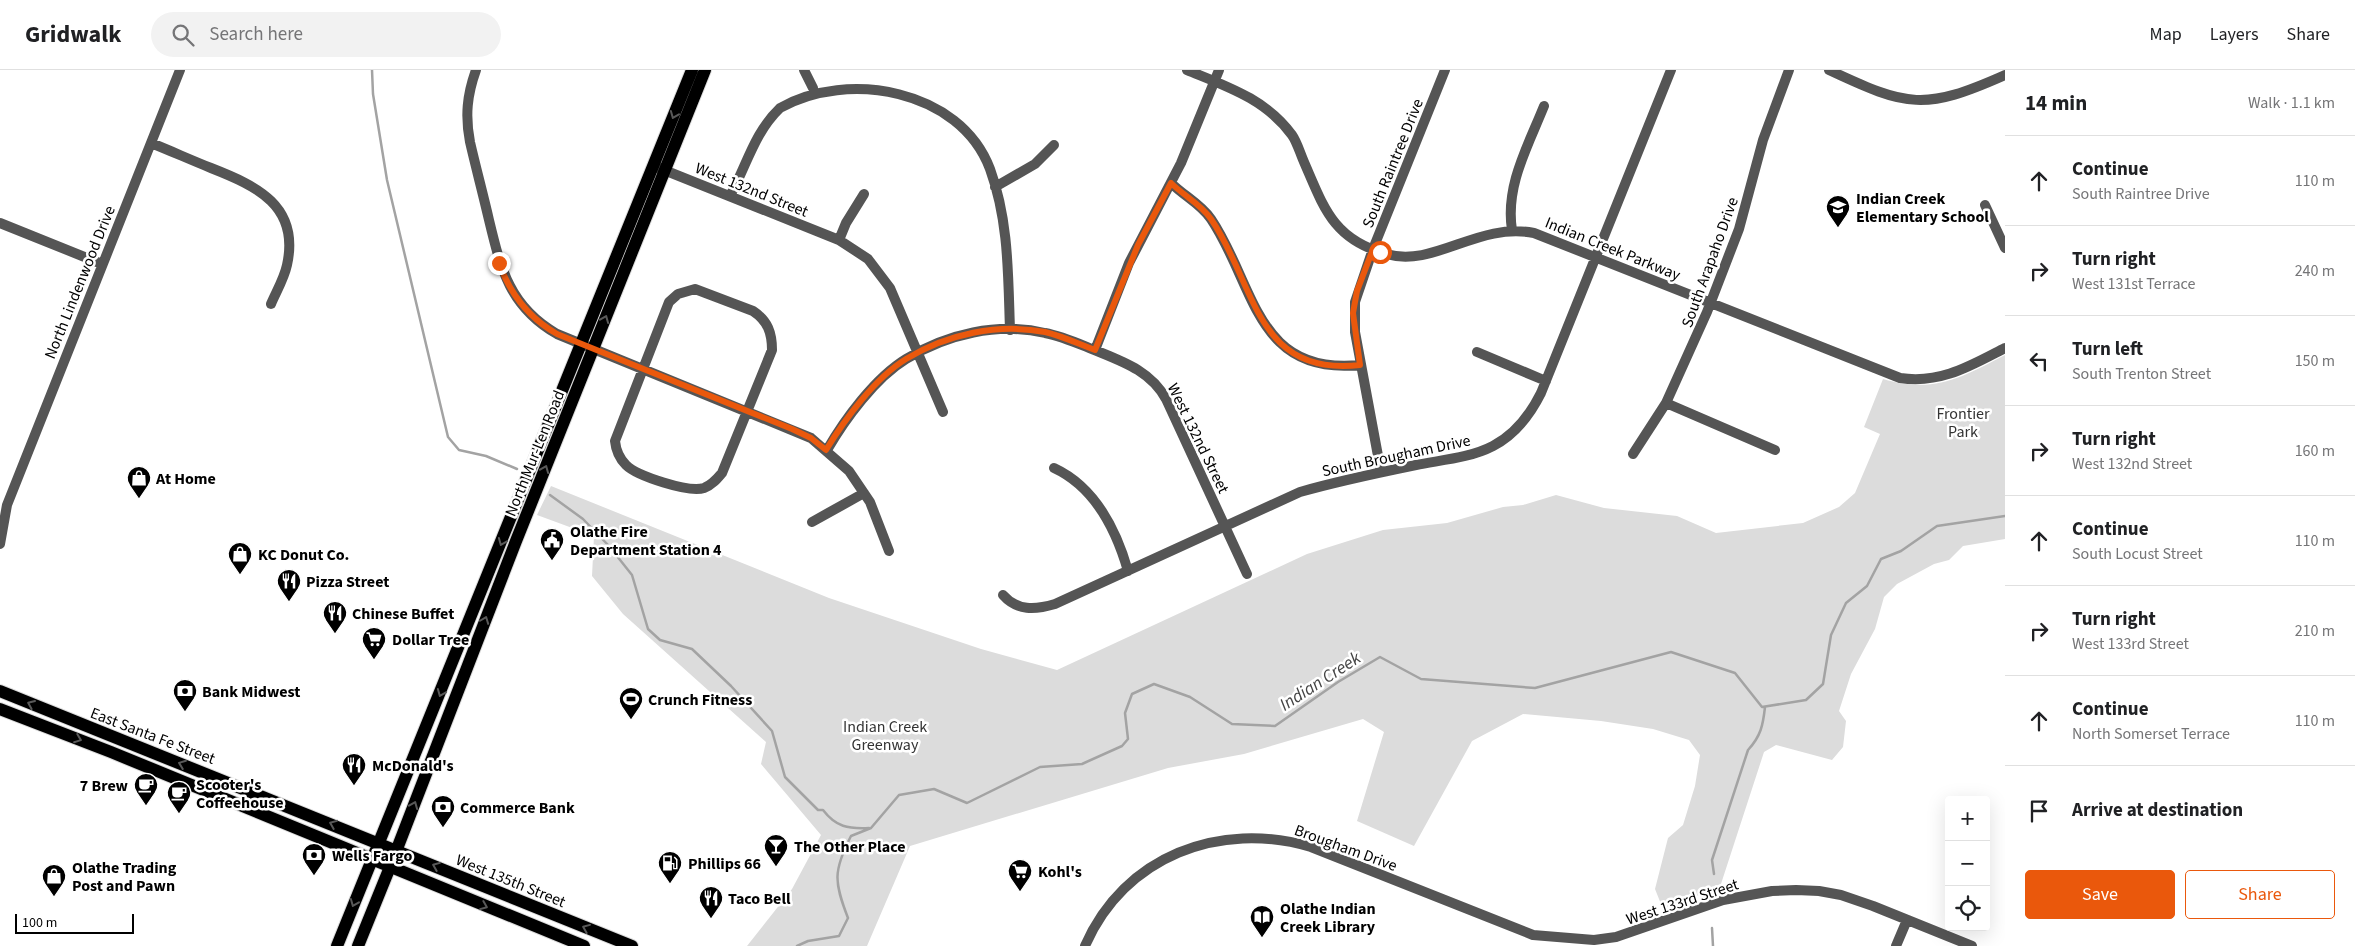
<!DOCTYPE html>
<meta charset="utf-8">
<style>
body{margin:0;font-family:"Source Sans 3",sans-serif;background:#f2f2f2;color:#202124}
.controls{position:absolute;right:15px;bottom:15px;display:grid;overflow:hidden;border-radius:5px;box-shadow:0 5px 20px #0002}
.controls button{width:45px;height:45px;display:grid;place-items:center;padding:0;border:0;border-bottom:1px solid #e0e0e0;background:#fff;color:#202124;font:25px sans-serif}
.scale{position:absolute;left:15px;bottom:12px;width:119px;box-sizing:border-box;padding-left:5px;border:2px solid #000;border-top:0;font-size:14px;line-height:18px;white-space:nowrap;color:#000;-webkit-text-stroke:4px #fff;paint-order:stroke}
.stop{position:absolute;width:15px;height:15px;margin:-11px;border:4px solid #ea580c;border-radius:50%;background:#fff}
.stop.end{background:#ea580c;border-color:#fff;box-shadow:0 1px 5px #0008}
.list{margin:0;padding:0;list-style:none}
h2{display:flex;justify-content:space-between;align-items:center;height:65px;margin:0;padding:0 20px;font-size:21px}
h2 small{font-size:16px;font-weight:400;color:#757577}
.list li{display:grid;grid-template-columns:32px 1fr auto;gap:15px;align-items:center;box-sizing:border-box;height:90px;padding:0 20px;border-top:1px solid #e0e0e0}
.list b{display:block;font-size:19px;white-space:nowrap}
.list p{margin:0;font-size:16px;white-space:nowrap;color:#757577}
.list em{font-size:16px;font-style:normal;color:#757577}
.actions{display:flex;gap:10px;padding:15px 20px}
.actions a{flex:1;padding:11px 0;border:1px solid #ea580c;border-radius:5px;text-align:center;font-size:18px;color:#ea580c}
.actions .main{background:#ea580c;color:#fff}
.icon{flex:none;width:28px;height:28px;fill:none;stroke:currentColor;stroke-width:2;stroke-linecap:round;stroke-linejoin:round}
.map{position:relative;flex:none;width:2005px;height:876px;overflow:hidden}
header{display:flex;align-items:center;gap:30px;box-sizing:border-box;height:70px;padding:0 25px;background:#fff;border-bottom:1px solid #e0e0e0}
header strong{font-size:24px}
nav{display:flex;gap:28px;margin-inline-start:auto;font-size:18px}
.search{width:350px;height:45px;background:#f2f2f2;display:flex;align-items:center;gap:12px;box-sizing:border-box;padding:0 18px;border-radius:28px;color:#757577;font-size:19px}
main{display:flex}
aside{flex:1;background:#fff}
.map>svg:first-child{display:block}
.green{fill:#dcdcdc}
.lines{fill:none;stroke-linecap:round;stroke-linejoin:round}
.stream{stroke:#a3a3a3;stroke-width:2.5}
.major-casing{stroke:#dbdbdb;stroke-width:14}
.minor{stroke:#555;stroke-width:10}
.major{stroke:#000;stroke-width:12}
.oneway{stroke:#595959}
.route{stroke:#ea580c;stroke-width:6}
.labels{text-anchor:middle;stroke-width:5;stroke-linejoin:round;paint-order:stroke}
.street-label{font-size:16px;fill:#000;stroke:#fff}
.poi-label{font-size:16px;font-weight:bold;fill:#000;stroke:#fff;text-anchor:start}
.park-label{font-size:16px;fill:#333;stroke:#fff}
.water-label{font-size:18px;font-style:italic;fill:#444;stroke:#fff}
</style>
<header>
<strong>Gridwalk</strong>
<div class="search"><svg class="icon" aria-label="search" viewBox="0 0 24 24"><circle cx="10" cy="10" r="6"/><path d="M15 15l6 6"/></svg>Search here</div>
<nav><a>Map</a><a>Layers</a><a>Share</a></nav>
</header>
<main>
<div class="map">
<svg width="2005" height="876" viewBox="0 0 2005 876">
<rect width="100%" height="100%" fill="#fff"/>
<!-- green -->
<path class="green" d="M2005 285V469L1963 476 1949 490 1934 494 1897 514 1884 527 1875 559 1851 604 1839 641 1846 651 1843 677 1832 690 1776 675 1764 682 1720 817 1663 839 1655 819 1668 768 1683 755 1695 716 1700 685 1689 670 1653 659 1601 651 1523 644 1472 671 1414 776 1357 751 1384 662 1363 649 1244 684 1168 698 910 776 867 876H747L792 819 821 765 761 694 766 672 623 544 592 506 594 466 537 445 551 416 829 528 981 579 1057 600 1307 484 1383 460 1447 453 1503 437 1523 435 1556 425 1604 438 1677 446 1716 463 1803 453 1839 437 1855 423 1880 364 1864 357 1883 309C1934 324 1961 308 2005 285Z"/>
<g class="lines">
<!-- stream -->
<path class="stream" d="M372 0 373 24 387 110 448 367 459 380 486 386 517 399
M550 425 583 449 609 476 632 505 648 559 660 570 692 579 731 616 772 661 785 707 818 740H823C836 757 848 759 869 758
M1714 804 1712 790 1748 680C1761 666 1763 655 1765 637
M1712 858 1713 876
M797 876 808 871 839 866 848 848C834 812 833 801 851 766L871 758 899 725 934 719 967 733 1040 697 1082 694 1122 676 1128 669 1125 643 1132 624 1154 614 1190 627 1232 654 1275 656 1338 612 1380 587 1421 609 1535 618 1671 582 1735 603 1762 637 1806 630 1823 614 1831 565 1846 533 1867 516 1881 489 1901 481 1937 456 2005 446"/>
<!-- major casing -->
<g class="major-casing">
<path id="major" d="M0 621 632 876
M0 639 111 682 584 876
M337 876 692 0
M358 876 390 797 516 471 705 0"/>
</g>
<!-- minor -->
<path class="minor" d="M476 0C467 25 465 46 470 72 476 98 483 124 489 150 501 200 510 237 557 264L811 368 849 401 870 432 889 481
M804 0 813 18
M1187 0C1226 16 1266 29 1292 65 1297 72 1300 83 1304 92 1324 138 1333 169 1386 184 1435 198 1477 152 1534 163L1900 308C1941 314 1970 296 2005 278
M1829 0C1908 37 1924 41 2005 5
M151 73C171 81 191 90 211 98 257 116 300 136 287 195 284 209 276 222 271 234
M659 98 839 170 868 189 890 218 943 342
M1171 113C1184 126 1201 134 1211 149 1255 214 1255 306 1360 295
M995 117 1035 94 1054 75
M730 126C747 95 754 63 780 38 847 0 960 19 990 99 1009 151 1008 205 1010 260
M1985 135 2005 178
M0 153 102 194
M1512 160C1505 116 1528 76 1544 36
M839 170 846 153 864 124
M695 219 753 241C768 251 772 263 772 280L722 403C717 409 712 415 704 418 689 423 637 406 626 395 619 388 616 381 615 371L669 232 678 224Z
M1095 280 1129 193 1181 93 1219 0
M1477 282 1546 311
M1666 333 1775 380
M827 380C845 349 875 308 906 289 947 264 998 252 1045 263 1061 266 1077 273 1092 279 1121 291 1150 300 1166 329L1247 504
M1633 384 1666 333 1707 242 1739 159 1763 70 1789 0
M1054 398C1095 417 1116 459 1128 501
M1381 402 1355 262V232L1373 179 1445 0
M812 452 864 423
M0 474 7 435 180 0
M1003 525C1017 541 1035 540 1055 534L1300 422C1338 411 1377 403 1416 395 1441 390 1470 388 1493 376 1516 364 1530 345 1541 323L1671 0
M1085 876C1124 786 1220 750 1311 777L1533 865 1594 870 1616 867 1723 830 1772 821 1796 820 1819 821 1841 825 1873 836 1972 876
M1896 876 1907 850"/>
<!-- major -->
<use href="#major" class="major"/>
</g>
<!-- one-way arrows -->
<defs><path id="oneway-chevron" d="M-2-3.5L2.5 0L-2 3.5" fill="none" stroke-width="1.6" stroke-linecap="round" stroke-linejoin="round" transform="scale(1.25)"/></defs>
<g class="oneway">
<use href="#oneway-chevron" transform="translate(674 45) rotate(112)"/>
<use href="#oneway-chevron" transform="translate(605 249) rotate(-68)"/>
<use href="#oneway-chevron" transform="translate(545 399) rotate(-68)"/>
<use href="#oneway-chevron" transform="translate(502 472) rotate(112)"/>
<use href="#oneway-chevron" transform="translate(485 550) rotate(-69)"/>
<use href="#oneway-chevron" transform="translate(441 623) rotate(112)"/>
<use href="#oneway-chevron" transform="translate(31 634) rotate(-157)"/>
<use href="#oneway-chevron" transform="translate(78 669) rotate(21)"/>
<use href="#oneway-chevron" transform="translate(182 694) rotate(-159)"/>
<use href="#oneway-chevron" transform="translate(414 735) rotate(-68)"/>
<use href="#oneway-chevron" transform="translate(333 754) rotate(-158)"/>
<use href="#oneway-chevron" transform="translate(436 796) rotate(-158)"/>
<use href="#oneway-chevron" transform="translate(354 833) rotate(112)"/>
<use href="#oneway-chevron" transform="translate(484 836) rotate(22)"/>
<use href="#oneway-chevron" transform="translate(586 858) rotate(-158)"/>
</g>
<g class="lines">
<!-- route -->
<path class="route" d="M499 193C510 224 529 248 557 264L792 359 811 368 826 380C845 349 875 308 906 289 947 264 998 253 1045 262 1062 266 1079 274 1095 280L1138 175 1171 113C1184 126 1201 134 1211 149 1256 214 1255 307 1360 295L1353 243 1357 221 1373 179 1380 182"/>
</g>
<!-- icons -->
<defs>
<g id="school-pin" transform="scale(1.25)"><path d="M0 17L-7.5 6A9.5 9.5 0 1 1 7.5 6Z" fill="#000" stroke="#fff"/><path d="M0-5L7-2L0 1L-7-2ZM-4 1L0 2.5L4 1V4Q0 6-4 4Z" fill="#fff"/></g>
<g id="shop-pin" transform="scale(1.25)"><path d="M0 17L-7.5 6A9.5 9.5 0 1 1 7.5 6Z" fill="#000" stroke="#fff"/><path d="M-5-2.5h2.3a2.7 3.5 0 0 1 5.4 0H5L5.5 6h-11ZM-1.5-2.5h3a1.5 2.3 0 0 0-3 0Z" fill="#fff"/></g>
<g id="civic-pin" transform="scale(1.25)"><path d="M0 17L-7.5 6A9.5 9.5 0 1 1 7.5 6Z" fill="#000" stroke="#fff"/><path d="M-.6-6.5H3V-4.5H.6V-3L4-1V1h2V6H-6V1h2V-1L-.6-3ZM-1.2 2.5V6h2.4V2.5Z" fill="#fff"/></g>
<g id="restaurant-pin" transform="scale(1.25)"><path d="M0 17L-7.5 6A9.5 9.5 0 1 1 7.5 6Z" fill="#000" stroke="#fff"/><path d="M-5-6h1v4h1v-4h1v4h1v-4h1v5L-1.5 .5V6h-2V.5L-5-1ZM5-6V6H3V1.5H1.5Q1.5-4 5-6Z" fill="#fff"/></g>
<g id="supermarket-pin" transform="scale(1.25)"><path d="M0 17L-7.5 6A9.5 9.5 0 1 1 7.5 6Z" fill="#000" stroke="#fff"/><path d="M-6-5.5h2.5l.6 2H6L4.5 2H-2.5L-4.4-4H-6ZM-1.5 3.2a1.3 1.3 0 1 0 .1 0ZM3 3.2a1.3 1.3 0 1 0 .1 0Z" fill="#fff"/></g>
<g id="bank-pin" transform="scale(1.25)"><path d="M0 17L-7.5 6A9.5 9.5 0 1 1 7.5 6Z" fill="#000" stroke="#fff"/><path d="M-6-4H6V4H-6ZM0-2.3a2.3 2.3 0 1 0 0 4.6a2.3 2.3 0 1 0 0-4.6Z" fill="#fff"/></g>
<g id="stadium-pin" transform="scale(1.25)"><path d="M0 17L-7.5 6A9.5 9.5 0 1 1 7.5 6Z" fill="#000" stroke="#fff"/><path d="M0-5a6.5 5 0 1 0 0 10a6.5 5 0 1 0 0-10ZM-3.5-1.8h7v3.6h-7Z" fill="#fff"/></g>
<g id="cafe-pin" transform="scale(1.25)"><path d="M0 17L-7.5 6A9.5 9.5 0 1 1 7.5 6Z" fill="#000" stroke="#fff"/><path d="M-5.5-4.5H6V0H3Q3 3.5 0 3.5H-2.5Q-5.5 3.5-5.5 0ZM3-3.2v2h1.7v-2ZM-6 4.5H4V6H-6Z" fill="#fff"/></g>
<g id="bar-pin" transform="scale(1.25)"><path d="M0 17L-7.5 6A9.5 9.5 0 1 1 7.5 6Z" fill="#000" stroke="#fff"/><path d="M-6-5H6L.8 .8V4.5H3.5V6h-7V4.5H-.8V.8Z" fill="#fff"/></g>
<g id="fuel-pin" transform="scale(1.25)"><path d="M0 17L-7.5 6A9.5 9.5 0 1 1 7.5 6Z" fill="#000" stroke="#fff"/><path d="M-5.5-6h7V0h2V4h1.3V-2.5L3-4.5l.8-.8L6-3V5H2.5V1h-1V6h-7ZM-4.2-4.7v3.2H.2V-4.7Z" fill="#fff"/></g>
<g id="library-pin" transform="scale(1.25)"><path d="M0 17L-7.5 6A9.5 9.5 0 1 1 7.5 6Z" fill="#000" stroke="#fff"/><path d="M-6-4Q-3-5.5-.7-3.5V5Q-3 3-6 4ZM6-4Q3-5.5 .7-3.5V5Q3 3 6 4Z" fill="#fff"/></g>
</defs>
<g fill-rule="evenodd">
<use href="#school-pin" x="1838" y="137"/>
<use href="#shop-pin" x="139" y="408"/>
<use href="#civic-pin" x="552" y="470"/>
<use href="#shop-pin" x="240" y="484"/>
<use href="#restaurant-pin" x="289" y="511"/>
<use href="#restaurant-pin" x="335" y="543"/>
<use href="#supermarket-pin" x="374" y="569"/>
<use href="#bank-pin" x="185" y="621"/>
<use href="#stadium-pin" x="631" y="629"/>
<use href="#restaurant-pin" x="354" y="695"/>
<use href="#cafe-pin" x="146" y="715"/>
<use href="#cafe-pin" x="179" y="723"/>
<use href="#bank-pin" x="443" y="737"/>
<use href="#bar-pin" x="776" y="776"/>
<use href="#bank-pin" x="314" y="785"/>
<use href="#fuel-pin" x="670" y="793"/>
<use href="#supermarket-pin" x="1020" y="801"/>
<use href="#shop-pin" x="54" y="806"/>
<use href="#restaurant-pin" x="711" y="828"/>
<use href="#library-pin" x="1262" y="847"/>
</g>
<g class="labels">
<!-- street labels -->
<g class="street-label">
<text transform="translate(1392 93) rotate(-68)" y="6">South Raintree Drive</text>
<text transform="translate(752 119) rotate(22)" y="6">West 132nd Street</text>
<text transform="translate(1613 178) rotate(22)" y="6">Indian Creek Parkway</text>
<text transform="translate(1709 192) rotate(-70)" y="6">South Arapaho Drive</text>
<text transform="translate(79 212) rotate(-68)" y="6">North Lindenwood Drive</text>
<text transform="translate(1199 368) rotate(64)" y="6">West 132nd Street</text>
<text transform="translate(534 383) rotate(-68)" y="6">North Mur-Len Road</text>
<text transform="translate(1396 385) rotate(-12)" y="6">South Brougham Drive</text>
<text transform="translate(153 665) rotate(21)" y="6">East Santa Fe Street</text>
<text transform="translate(1346 777) rotate(20)" y="6">Brougham Drive</text>
<text transform="translate(511 810) rotate(22)" y="6">West 135th Street</text>
<text transform="translate(1682 831) rotate(-18)" y="6">West 133rd Street</text>
</g>
<!-- poi labels -->
<g class="poi-label">
<text x="1856" y="134">Indian Creek<tspan x="1856" dy="18">Elementary School</tspan></text>
<text x="156" y="414">At Home</text>
<text x="570" y="467">Olathe Fire<tspan x="570" dy="18">Department Station 4</tspan></text>
<text x="258" y="490">KC Donut Co.</text>
<text x="306" y="517">Pizza Street</text>
<text x="352" y="549">Chinese Buffet</text>
<text x="392" y="575">Dollar Tree</text>
<text x="202" y="627">Bank Midwest</text>
<text x="648" y="635">Crunch Fitness</text>
<text x="372" y="701">McDonald's</text>
<text x="196" y="720">Scooter's<tspan x="196" dy="18">Coffeehouse</tspan></text>
<text x="128" y="721" text-anchor="end">7 Brew</text>
<text x="460" y="743">Commerce Bank</text>
<text x="794" y="782">The Other Place</text>
<text x="332" y="791">Wells Fargo</text>
<text x="688" y="799">Phillips 66</text>
<text x="72" y="803">Olathe Trading<tspan x="72" dy="18">Post and Pawn</tspan></text>
<text x="1038" y="807">Kohl's</text>
<text x="728" y="834">Taco Bell</text>
<text x="1280" y="844">Olathe Indian<tspan x="1280" dy="18">Creek Library</tspan></text>
</g>
<!-- park labels -->
<g class="park-label">
<text x="1963" y="349">Frontier<tspan x="1963" dy="18">Park</tspan></text>
<text x="885" y="662">Indian Creek<tspan x="885" dy="18">Greenway</tspan></text>
</g>
<!-- water labels -->
<g class="water-label">
<text transform="translate(1320 611) rotate(-33)" y="6">Indian Creek</text>
</g>
</g>
</svg>
<div class="controls">
<button>+</button>
<button>−</button>
<button><svg class="icon" aria-label="locate" viewBox="0 0 24 24"><circle cx="12" cy="12" r="6"/><path d="M12 2v4M12 18v4M2 12h4M18 12h4"/></svg></button>
</div>
<div class="scale">100 m</div>
<div class="stop" style="left:1380px;top:182px"></div>
<div class="stop end" style="left:499px;top:193px"></div>
</div>
<aside>
<h2>14 min<small>Walk · 1.1 km</small></h2>
<ul class="list">
<li><svg class="icon" aria-label="ahead" viewBox="0 0 24 24"><path d="M12 20V5M6 11l6-6 6 6"/></svg><div><b>Continue</b><p>South Raintree Drive</p></div><em>110 m</em></li>
<li><svg class="icon" aria-label="right" viewBox="0 0 24 24"><path d="M7 20v-9h11M14 6l5 5-5 5"/></svg><div><b>Turn right</b><p>West 131st Terrace</p></div><em>240 m</em></li>
<li><svg class="icon" aria-label="left" viewBox="0 0 24 24"><path d="M17 20v-9H6M10 6l-5 5 5 5"/></svg><div><b>Turn left</b><p>South Trenton Street</p></div><em>150 m</em></li>
<li><svg class="icon" aria-label="right" viewBox="0 0 24 24"><path d="M7 20v-9h11M14 6l5 5-5 5"/></svg><div><b>Turn right</b><p>West 132nd Street</p></div><em>160 m</em></li>
<li><svg class="icon" aria-label="ahead" viewBox="0 0 24 24"><path d="M12 20V5M6 11l6-6 6 6"/></svg><div><b>Continue</b><p>South Locust Street</p></div><em>110 m</em></li>
<li><svg class="icon" aria-label="right" viewBox="0 0 24 24"><path d="M7 20v-9h11M14 6l5 5-5 5"/></svg><div><b>Turn right</b><p>West 133rd Street</p></div><em>210 m</em></li>
<li><svg class="icon" aria-label="ahead" viewBox="0 0 24 24"><path d="M12 20V5M6 11l6-6 6 6"/></svg><div><b>Continue</b><p>North Somerset Terrace</p></div><em>110 m</em></li>
<li><svg class="icon" aria-label="arrive" viewBox="0 0 24 24"><path d="M6 21V4h12l-3 4 3 4H6"/></svg><div><b>Arrive at destination</b></div></li>
</ul>
<div class="actions"><a class="main">Save</a><a>Share</a></div>
</aside>
</main>
